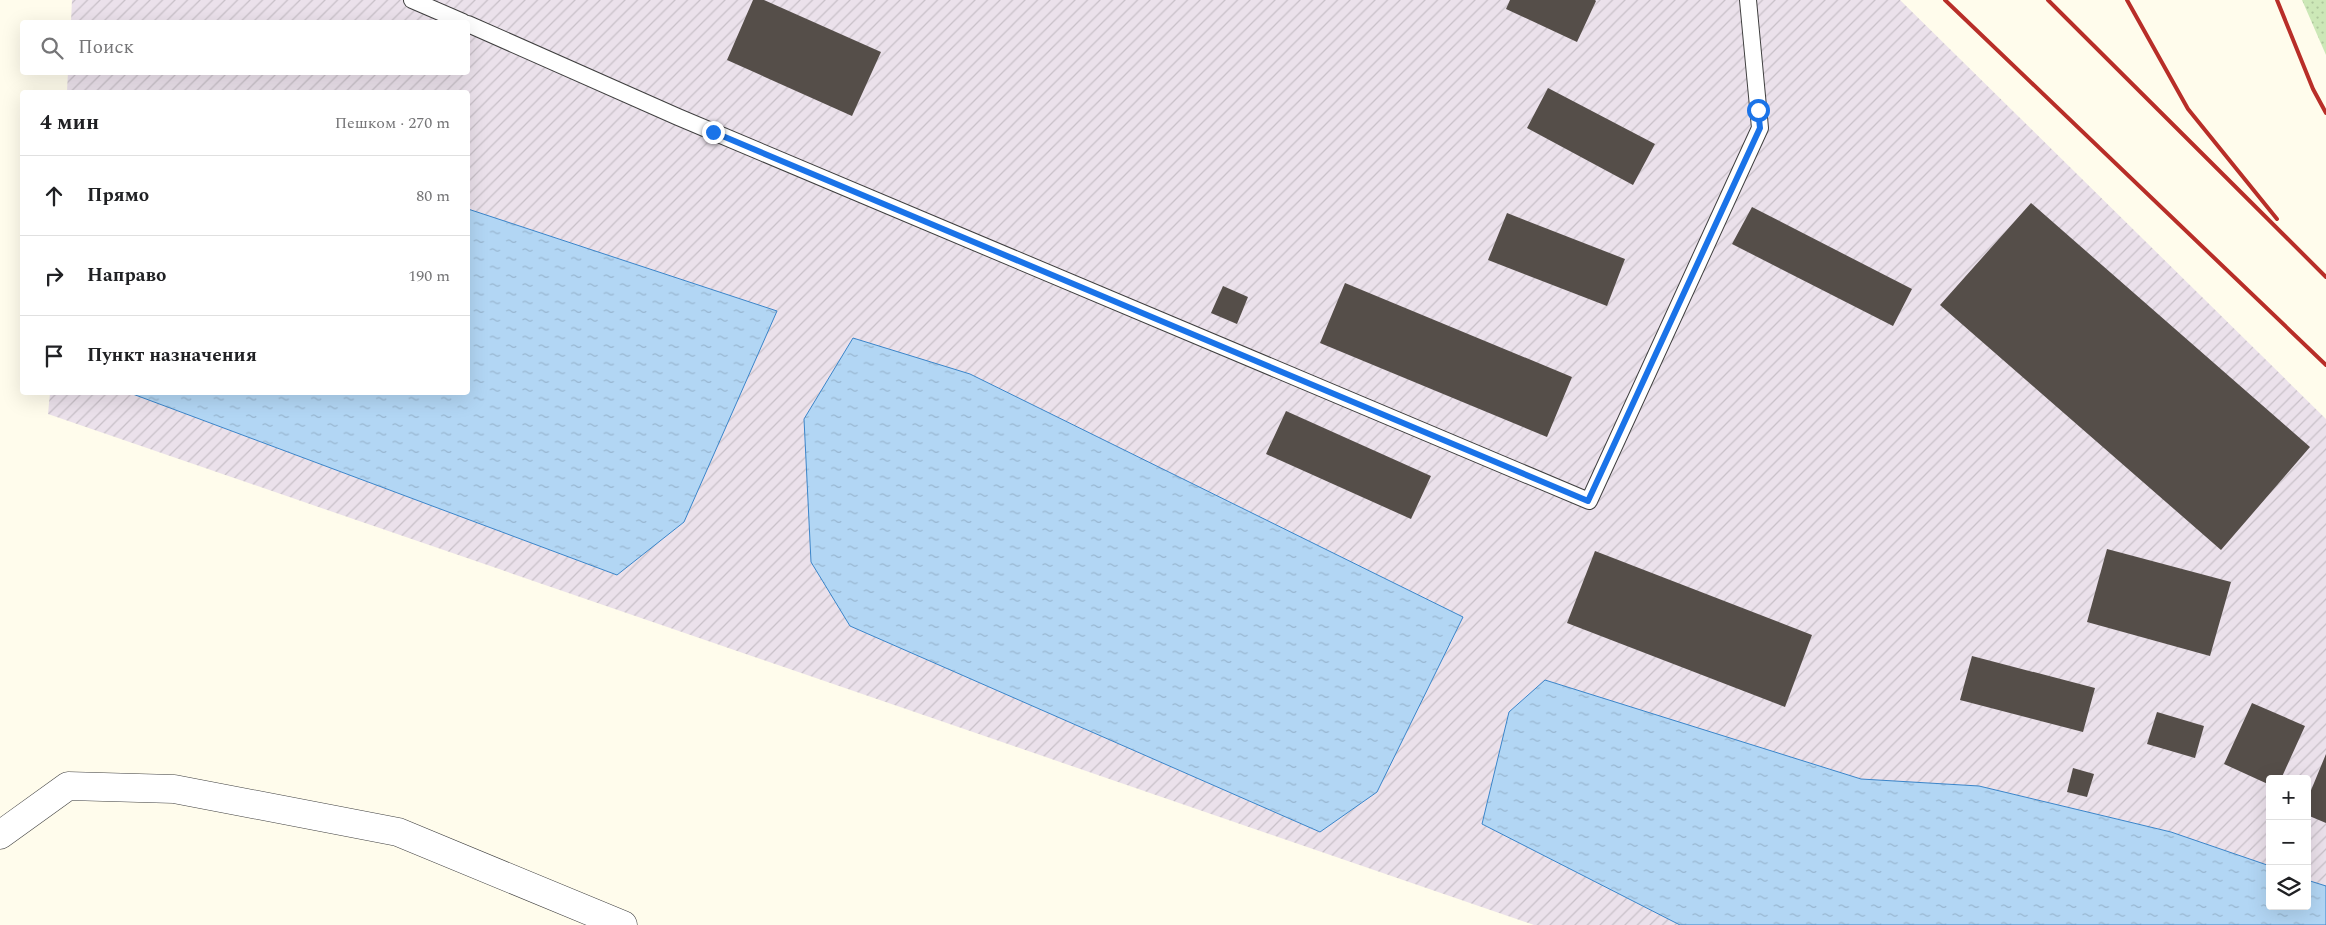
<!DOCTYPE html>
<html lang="ru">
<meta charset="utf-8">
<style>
body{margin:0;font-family:Spectral,serif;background:#f2f2f2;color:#202124}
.controls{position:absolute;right:15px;bottom:15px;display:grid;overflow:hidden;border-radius:5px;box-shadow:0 5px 20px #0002}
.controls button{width:45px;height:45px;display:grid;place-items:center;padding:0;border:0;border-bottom:1px solid #e0e0e0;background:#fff;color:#202124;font:25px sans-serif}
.stop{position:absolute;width:15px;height:15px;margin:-11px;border:4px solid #1a73e8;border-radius:50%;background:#fff}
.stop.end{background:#1a73e8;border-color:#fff;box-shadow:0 1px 5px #0008}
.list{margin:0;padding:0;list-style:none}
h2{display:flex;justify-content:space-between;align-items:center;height:65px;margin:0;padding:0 20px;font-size:21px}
h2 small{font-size:16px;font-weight:400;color:#757577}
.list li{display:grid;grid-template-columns:32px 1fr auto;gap:15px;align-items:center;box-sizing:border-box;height:80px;padding:0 20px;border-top:1px solid #e0e0e0}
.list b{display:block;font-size:19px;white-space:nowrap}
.list em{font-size:16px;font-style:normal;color:#757577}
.icon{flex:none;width:28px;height:28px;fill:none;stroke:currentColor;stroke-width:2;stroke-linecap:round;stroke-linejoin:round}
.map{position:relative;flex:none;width:2326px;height:925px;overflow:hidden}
.search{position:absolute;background:#fff;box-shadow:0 5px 20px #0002;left:20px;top:20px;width:450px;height:55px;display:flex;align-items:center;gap:12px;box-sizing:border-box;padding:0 18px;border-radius:5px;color:#757577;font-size:19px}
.panel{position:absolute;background:#fff;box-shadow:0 5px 20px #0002;left:20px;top:90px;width:450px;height:305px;border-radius:5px}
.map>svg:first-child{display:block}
.industrial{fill:url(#industrial-furrows);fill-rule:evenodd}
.grass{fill:url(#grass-dots)}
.water{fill:url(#water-ripples);stroke:#3b85c9}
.building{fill:#554e49}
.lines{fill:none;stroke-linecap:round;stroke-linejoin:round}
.lane-casing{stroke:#3f3f3f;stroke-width:18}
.street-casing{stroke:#3f3f3f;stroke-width:29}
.lane{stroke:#fff;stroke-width:16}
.street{stroke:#fff;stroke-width:28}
.rail{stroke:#b82e28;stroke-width:4}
.route{stroke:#1a73e8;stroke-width:6}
</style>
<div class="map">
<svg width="2326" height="925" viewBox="0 0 2326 925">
<defs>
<pattern id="industrial-furrows" width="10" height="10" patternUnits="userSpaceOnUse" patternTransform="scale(1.25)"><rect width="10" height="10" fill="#ebe1eb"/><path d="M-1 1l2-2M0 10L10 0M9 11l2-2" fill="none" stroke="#c8c0c8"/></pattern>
<pattern id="grass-dots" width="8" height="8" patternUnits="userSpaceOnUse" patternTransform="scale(1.25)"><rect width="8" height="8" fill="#cce8b7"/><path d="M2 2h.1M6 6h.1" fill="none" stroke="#aec69c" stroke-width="1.8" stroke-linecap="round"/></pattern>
<pattern id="water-ripples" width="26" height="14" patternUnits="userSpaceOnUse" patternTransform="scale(1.25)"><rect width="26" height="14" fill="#b2d6f4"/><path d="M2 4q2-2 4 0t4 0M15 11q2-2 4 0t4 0" fill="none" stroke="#98b6d0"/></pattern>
</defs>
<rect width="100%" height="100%" fill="#fffcec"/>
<!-- industrial -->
<path class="industrial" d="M72 0H1900L2326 419V925H1534L48 414 50 393 468 392V92H67L68 72H468V22H71ZM2270 779H2307V906H2270Z"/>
<!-- grass -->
<path class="grass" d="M2302 0H2326V55Z"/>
<!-- water -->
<path class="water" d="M468 209 777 311 684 522 617 575 130 393 468 392Z
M853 338 970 374 1463 617 1377 792 1320 832 850 626 811 562 804 419Z
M1545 680 1861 779 1979 786 2171 832 2270 866V906H2307V880L2326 886V925H1680L1482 824 1509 712Z"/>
<!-- building -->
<path class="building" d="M753 0H764L881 52 852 116 727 60Z
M1510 0H1595L1596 1 1577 42 1506 9Z
M1548 88 1655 144 1633 185 1527 128Z
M2031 203 2310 447 2221 550 1940 305Z
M1752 207 1912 289 1893 326 1732 244Z
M1507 213 1625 259 1607 306 1488 260Z
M1345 283 1572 377 1547 437 1320 343Z
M1223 286 1248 297 1237 324 1211 313Z
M1286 411 1431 476 1411 519 1266 454Z
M2107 549 2231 582 2210 656 2087 622Z
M1595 551 1812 635 1785 707 1567 623Z
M1972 656 2095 688 2083 732 1960 700Z
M2252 703 2305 726 2281 779H2270V785L2224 764Z
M2157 712 2204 726 2195 758 2147 744Z
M2326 754V823L2307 815V800Z
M2073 768 2094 774 2087 797 2067 792Z"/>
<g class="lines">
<!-- lane casing -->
<g class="lane-casing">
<path id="lane" d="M412 0 463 22
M468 24 678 117 1589 501 1760 128 1748 0"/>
</g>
<!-- street casing -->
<g class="street-casing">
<path id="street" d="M0 835 68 786 174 789 398 832 623 925"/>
</g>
<!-- lane -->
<use href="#lane" class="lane"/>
<!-- street -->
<use href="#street" class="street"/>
<!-- rail -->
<path class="rail" d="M1945 0 2326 365
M2048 0 2326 277
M2127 0 2188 109 2277 219
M2277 0 2313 89 2326 113"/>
</g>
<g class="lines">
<!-- route -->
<path class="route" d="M713 132 1588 501 1760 128 1758 110"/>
</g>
</svg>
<div class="controls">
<button>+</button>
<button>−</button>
<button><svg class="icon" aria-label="layers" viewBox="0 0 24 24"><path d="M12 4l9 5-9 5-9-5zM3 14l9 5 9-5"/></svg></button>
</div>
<div class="stop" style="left:1758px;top:110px"></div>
<div class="stop end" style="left:713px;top:132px"></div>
<div class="search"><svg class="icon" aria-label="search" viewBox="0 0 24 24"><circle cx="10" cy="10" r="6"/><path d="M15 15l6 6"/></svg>Поиск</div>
<section class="panel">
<h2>4 мин<small>Пешком · 270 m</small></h2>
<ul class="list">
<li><svg class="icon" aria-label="ahead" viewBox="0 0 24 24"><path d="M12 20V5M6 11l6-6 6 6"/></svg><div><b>Прямо</b></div><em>80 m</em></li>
<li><svg class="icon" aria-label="right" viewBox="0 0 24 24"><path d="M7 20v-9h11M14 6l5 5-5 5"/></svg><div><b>Направо</b></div><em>190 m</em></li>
<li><svg class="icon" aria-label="arrive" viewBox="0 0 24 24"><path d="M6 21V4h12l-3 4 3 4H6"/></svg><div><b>Пункт назначения</b></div></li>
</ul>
</section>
</div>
